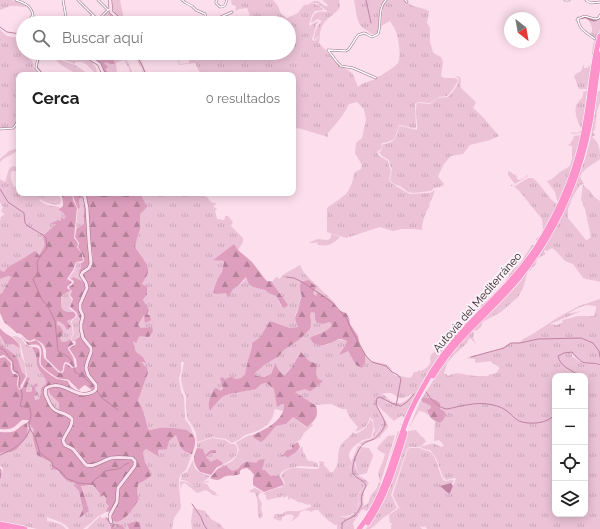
<!DOCTYPE html>
<html lang="es">
<meta charset="utf-8">
<style>
body{margin:0;font-family:Raleway,sans-serif;background:#f6f6f6;color:#222}
.controls{position:absolute;right:12px;bottom:12px;display:grid;overflow:hidden;border-radius:8px;box-shadow:0 2px 10px #0003}
.controls button{width:36px;height:36px;display:grid;place-items:center;padding:0;border:0;border-bottom:1px solid #e0e0e0;background:#fff;color:#222;font:20px sans-serif}
.compass{position:absolute;left:504px;top:12px;width:36px;height:36px;border-radius:50%;background:#fff;box-shadow:0 2px 10px #0003;rotate:149deg}
.list{margin:0;padding:0;list-style:none}
h2{display:flex;justify-content:space-between;align-items:center;height:52px;margin:0;padding:0 16px;font-size:17px}
h2 small{font-size:13px;font-weight:400;color:#767676}
.icon{flex:none;width:22px;height:22px;fill:none;stroke:currentColor;stroke-width:2;stroke-linecap:round;stroke-linejoin:round}
.map{position:relative;flex:none;width:600px;height:529px;overflow:hidden}
.search{position:absolute;background:#fff;box-shadow:0 2px 10px #0003;left:16px;top:16px;width:280px;height:44px;display:flex;align-items:center;gap:10px;box-sizing:border-box;padding:0 14px;border-radius:22px;color:#767676;font-size:15px}
.panel{position:absolute;background:#fff;box-shadow:0 2px 10px #0003;left:16px;top:72px;width:280px;height:124px;border-radius:8px}
.map>svg:first-child{display:block}
.grass{fill:url(#grass-tufts);fill-rule:evenodd}
.forest{fill:url(#forest-firs)}
.wetland{fill:url(#wetland-marsh)}
.water{fill:#c083a1}
.lines{fill:none;stroke-linecap:round;stroke-linejoin:round}
.stream{stroke:#c083a1;stroke-width:1}
.canal{stroke:#c083a1;stroke-width:2}
.secondary-tunnel{stroke:#d3b7c4;stroke-width:3;stroke-dasharray:3 1.5;stroke-linecap:butt}
.street-casing{stroke:#927081;stroke-width:2.5}
.secondary-casing{stroke:#927081;stroke-width:4}
.highway-casing{stroke:#fff;stroke-width:6}
.street{stroke:#fff;stroke-width:1.5}
.secondary{stroke:#fedfef;stroke-width:3}
.highway{stroke:#fd93ca;stroke-width:5}
.labels{text-anchor:middle;stroke-width:4;stroke-linejoin:round;paint-order:stroke}
.street-label{font-size:11px;fill:#2b1d24;stroke:#faf2f6}
</style>
<div class="map">
<svg width="600" height="529" viewBox="0 0 600 529">
<defs>
<pattern id="grass-tufts" width="24" height="20" patternUnits="userSpaceOnUse"><rect width="24" height="20" fill="#ebc2d6"/><path d="M3 7l-1-3M5 7V3M7 7l1-3M15 17l-1-3M17 17v-4M19 17l1-3" fill="none" stroke="#caa6b8"/></pattern>
<pattern id="forest-firs" width="22" height="20" patternUnits="userSpaceOnUse"><rect width="22" height="20" fill="#de9fbe"/><path d="M5 1l3.5 6h-7zM16 11l3.5 6h-7z" fill="#b4819a"/></pattern>
<pattern id="wetland-marsh" width="20" height="14" patternUnits="userSpaceOnUse"><rect width="20" height="14" fill="#ebc2d6"/><path d="M1 5h8M5 5V1M11 12h8M15 12V8" fill="none" stroke="#caa6b8"/></pattern>
</defs>
<rect width="100%" height="100%" fill="#fddeec"/>
<!-- grass -->
<path class="grass" d="M0 0C12 0 17 0 27 7 22 7 15 5 10 6 6 7 4 9 0 10Z
M111 0H120L124 20 126 23H125L113 11Z
M231 0H273L278 6 281 14 287 18 298 13 304 5C315 4 315 2 324 10L315 11 312 15 309 24V25L311 26 312 24 319 21 316 25 312 40 315 41 320 35 319 43 336 62 352 73 354 77 358 87C363 82 369 82 375 79 379 77 395 67 398 63 401 57 399 42 397 35 396 30 393 26 390 21L381 26V25L383 5 386 0H404C410 7 421 7 429 11L427 23 430 28V42L433 52 435 54 441 57 443 62 441 76 444 78H454L457 79 458 81 453 89 447 96 439 97 430 103 419 102 416 103 415 104 416 128C411 129 405 125 399 125 394 138 398 140 382 143L381 149 377 152 379 156 388 161 389 166 391 170 389 180C392 184 405 192 410 194 412 194 428 193 429 193 431 193 433 191 435 190L432 199 429 204 430 206C425 211 422 223 422 230L414 229H402L393 231 380 227 346 238 327 232V208C333 203 341 199 346 194 350 189 354 179 354 173L361 169 362 165 355 153 356 143 362 138 366 120 364 109 357 102 349 104C344 115 336 124 328 133V137L298 128 294 129V127L293 126V75H201L195 63 179 65 177 53 180 64 189 63 188 53H230L236 57 239 53H289V23H228L246 18 250 15 247 8 240 9 235 11 236 7 234 5H232Z
M322 0H339L340 5 339 9C330 18 321 21 320 35L314 40C314 33 317 25 322 21L318 19 311 23C313 13 316 10 327 12V11L317 3 309 4 314 1H318L325 6H328L327 4Z
M354 0H385L380 6 379 27 378 34C373 35 372 34 369 32 367 30 365 30 363 28 356 23 356 8 354 0Z
M108 12 113 17 107 23H103L100 20Z
M600 17V29L593 58C591 54 593 41 596 38L588 33H591L592 31V27L587 18C592 20 596 22 600 17Z
M0 30 7 36 19 38 23 44V53H26V56L33 62 35 69 41 75H19V117C16 120 16 124 14 126 11 129 4 128 0 128Z
M53 53H56C61 62 63 61 72 64 78 66 84 71 89 75H78L61 65 57 61Z
M57 53H75L74 56 77 58H88L93 61V64L96 68 97 73H102L103 75H96L94 72 86 64 82 62H75V64C68 61 62 61 57 53Z
M114 53H121L129 64 132 72 131 75H129L130 73 129 68 124 60 116 63 117 72 119 75H110L104 63 105 62 110 64 115 61 113 57Z
M592 62 587 89H579L574 76 576 74 581 71 584 65V68C589 68 590 66 592 62Z
M455 76 460 77C462 81 459 85 461 88L475 101 476 103 473 108 482 116 499 136 490 140 470 145 463 154 451 156 444 164 438 176 439 178 444 184 443 186 434 188 431 191 413 193 408 192 400 186 394 184 390 180 392 169 390 165 389 160 382 156 379 152 381 151 383 144C396 143 396 137 399 126L405 127 417 130C418 121 414 112 417 103L430 104 438 98 448 97C453 92 458 86 459 79Z
M587 91 583 123H584L581 133 573 134 570 132C574 133 580 134 582 129 578 124 574 112 576 106 578 99 584 100 583 92Z
M596 91H600V103L597 110 595 129 593 132 595 136H593L592 137C600 143 600 150 600 159 593 165 583 168 580 177L584 184 580 185 573 196 568 209V218L586 240H587L591 237 585 209 581 199 583 185 591 192 593 196 600 201V282C594 280 589 280 583 278L573 264 565 261 556 251 552 248 547 251 545 250 544 251 545 254 542 256 537 259 536 264 531 269 530 271H528L523 288 518 297 501 312 484 321 482 323 481 327 476 331 473 330 504 297 570 197 585 159 591 137 596 104Z
M581 135 578 151 560 200 537 243 536 239 541 235 543 229 542 219 520 192 514 186H511V185L515 186 528 178H533C541 184 550 202 558 204L555 192 547 181 552 179 560 172 570 166 572 159V146L567 145 570 144 573 139 574 136Z
M19 148V150C16 151 14 153 11 155 7 157 4 158 0 162V159L9 151Z
M13 166 19 168V174L15 171H12C9 177 12 181 14 187L19 186V193H58L61 200 60 204C54 206 46 203 40 199L39 200C45 205 52 206 59 207L60 208 58 211 62 212 66 216 64 219 62 218V221L51 224H56L45 234 43 237 46 245 39 256 33 252 4 272 0 270V220L1 219 0 218 3 215H5L1 211 3 207 0 202V179L5 182 9 169Z
M508 170 509 172H511L513 174 516 175 517 179 519 180 522 179 528 175V176L515 184 508 175Z
M143 193H187L192 196 197 194V193L207 197 211 202 217 204 213 206 217 209 215 211 217 219 224 220 225 218V216H228L232 221 233 222 231 226 243 238V242L238 250 233 245 214 259 224 261 222 272 218 278 227 293 228 297 233 288 238 286 244 281 247 276 253 287 265 290 268 293 276 296 281 306 282 296 271 281H273L276 277H277L279 279 286 273 300 265 304 273 336 304V305L329 299 318 293 316 296 313 293 302 296 300 299 299 307 295 315 298 327 290 328 270 321 260 337 252 343V347L248 360 245 374 241 378 235 379 232 376 227 378 221 392 218 402 221 397 246 390H252L263 383 268 384 275 389 277 406 282 404H284V409L283 411 276 409 274 410C274 421 264 429 254 432 251 433 248 434 245 435 241 438 237 441 232 443L226 439 213 437 197 442 196 433 192 425 188 420 187 417 186 408V396L183 389 181 379 184 362H181V371L179 378 181 391 184 398 185 419 190 426 196 440 194 436 190 434 157 428 150 430 148 429 143 410 138 400 148 373 141 362 145 363 143 357 136 352 133 340 141 328 138 325 144 315 147 314 148 310 143 300 146 295 142 284 147 274 145 261 135 246 140 229V214Z
M80 198 84 199 85 205H83C85 212 83 217 84 224L76 228 78 207V209L80 208 79 202Z
M332 234 340 237C334 243 327 248 317 244L318 243 316 242 315 243H309C312 241 315 240 318 239 325 239 330 243 332 234Z
M532 245H535C518 271 496 293 474 316L482 304 491 297 499 288 505 284 507 278 509 277V274L507 272 516 267 520 264Z
M77 262 81 263V279L84 282 73 278 74 281 69 278 74 271Z
M8 276 11 277 2 293 0 294V279Z
M71 290V292L69 295 72 300 69 308 74 312C60 312 61 308 61 296Z
M600 299V365C594 362 589 365 583 363 578 361 575 356 572 354V357H574C585 369 589 360 600 366V529H427L425 525V527H423L420 526 422 529H391L392 523H390L389 515 399 508 393 496V494L407 451 409 448H420C422 450 426 450 429 451 438 457 438 473 444 481L454 480 452 484 451 483 450 493 456 479 455 478 446 480 443 477 437 460 434 455 430 450 421 448 422 446C427 446 430 443 433 444 437 444 438 446 441 447L444 446 443 444 439 440 434 441 435 421 440 423V403C434 398 430 398 423 397 437 373 453 352 471 331L474 332 473 338 476 344 470 338 468 340V342L454 355 447 363 444 374H446L448 376C455 372 459 373 467 375 473 376 480 376 487 376L490 375 489 374H493L498 372 497 371 499 369V367L492 363 491 361 475 363V359L466 358 500 349 510 343 520 342 523 339 531 335 557 318 579 306ZM586 305 596 306V309L594 316H578L563 320 562 323 556 325 550 324 581 311 567 314 580 307ZM555 376H585V514H555Z
M311 312 315 313 317 323 323 324 330 322 332 325 329 330 315 335 327 345C334 340 338 339 347 341L340 353V355L348 351 352 358 365 362V354L371 361 385 364 391 368 392 372 394 375 410 378 412 376 414 372H417L419 370 420 371C423 370 429 367 430 363 431 359 429 357 432 354 434 351 438 351 440 349 446 344 447 338 450 332L462 326 463 327C450 343 436 358 426 376 416 392 410 409 403 426L400 425 403 423 404 417 401 416 394 421 378 406 377 402 378 398H379L383 399 387 403 404 405 412 398 411 394C409 396 405 398 402 398 398 399 395 394 391 393 382 392 375 396 373 403L381 419C382 428 378 432 372 438L373 434 375 430 373 420 370 417C369 419 369 421 368 423 366 428 359 430 355 432L358 427 350 418 346 409H342L331 404 314 405 295 392 305 388 309 391 322 381 318 379C315 369 309 361 302 353L292 367 286 373 283 377C281 372 277 369 274 364L271 374 264 377 255 376V373L267 363 278 357 284 350 300 339 305 334 311 321 310 316Z
M77 313 81 321 79 329 81 336 77 338 76 342 72 341 71 338 74 334 72 322V321L77 316Z
M74 317 71 321 73 334 69 341 62 342 60 338 63 334C62 329 62 327 57 325V321L64 325 66 328 71 327 67 321Z
M0 333 18 342 12 336 19 337 21 355 25 364 26 376C19 370 21 365 17 358 14 353 7 349 1 345Z
M19 338H21L25 344 32 347C33 350 35 353 36 356 37 360 36 363 37 366 40 373 47 377 47 384L41 388V395L39 399 35 400 33 396 36 391 34 384 32 391 30 392H26L27 386 30 378 27 377C26 364 22 351 19 338Z
M48 389 50 394 59 403V410C51 407 47 398 47 390Z
M421 400 423 402 431 406V408L427 410 428 415 424 412 419 411 414 419 409 428Z
M293 417 306 427 312 423 313 425 303 434 301 439 292 445V449L287 450 281 455 285 456 288 458 291 455 299 450 302 446 303 451 308 461H312L317 463 318 467 300 466 287 469 283 471 280 474V477L274 475 271 476 265 470H261L265 459C262 461 258 463 255 463 244 464 246 457 238 469 236 470 234 471 232 471 225 470 224 465 216 470 226 461 233 467 239 450L236 442C242 440 246 435 253 435V437L265 439 276 426 286 424Z
M370 419C377 426 372 430 371 438 368 439 364 439 361 441 354 446 344 453 352 462L350 467 357 480 361 482 364 486C363 489 359 491 359 494 358 497 360 501 358 504 356 513 350 517 341 516L337 525H335C328 521 323 516 318 510H315L311 512 310 511 305 510 300 512 299 516 292 521H291L293 519 294 516C290 513 286 515 282 517V520L280 521 273 518 275 514H282C287 509 291 512 298 511 302 511 307 508 311 507V506L310 504 308 505 300 502 299 503 297 501 290 498 288 500V496L283 498 284 495 281 497 267 500 265 494 261 492 258 496 262 504 261 508 263 516 260 519 259 518C256 510 260 499 254 492L252 493 249 491 255 488 264 493 274 489 282 487 285 484 284 481 281 476C288 463 306 470 317 469L319 468 320 465 319 461 324 462V466L326 467 330 472H333C341 462 336 456 340 447 343 440 350 438 353 432L354 433 356 434C363 430 369 427 370 419Z
M27 423C38 427 33 433 33 442 34 446 36 451 37 455L51 462 52 467 50 469C60 469 59 475 66 480 68 482 72 482 75 483L89 511 86 500 81 485 89 486 93 485 100 494V496L104 495 109 506 107 508 106 512 97 517 91 523 83 529H69C65 522 54 520 47 517V521C53 522 62 523 66 529H37L0 521V473H2L3 468 0 466V453L11 452 16 450 28 436Z
M416 430 421 436 424 438 426 442 424 443C418 452 412 443 407 449L391 495 397 508 389 514 384 517 374 526 370 529H366C388 499 397 466 408 431Z
M398 431H401L379 492C375 498 372 506 367 511L362 509 353 523 354 528V529H344L343 523 346 521 357 517 362 508 368 503 371 495 377 488 379 481 380 483H382L388 464Z
M177 434C179 444 182 452 192 454L186 470 181 474 179 479V486L181 508 174 518 172 529H141V526L136 521 129 523 127 526 129 529H125C122 524 120 524 114 524L111 521 139 499 137 493 138 484 144 481 151 475 145 462 143 452 146 449 158 450Z
M395 435 381 481H380L378 473 383 461 385 454 378 450 377 448 382 442 388 436Z
M212 438 225 440 231 444H235C243 455 230 461 222 465L223 463 211 462 206 457 212 453 209 452 204 456 197 448V443Z
M362 447 369 448C370 451 372 452 373 455 373 457 368 469 367 473L359 475C354 464 355 459 362 449Z
M193 460C193 471 200 473 210 476 206 480 198 487 193 485 188 482 186 480 181 480L182 474 187 472Z
M181 481 186 482 195 486 207 481H209V482H207L203 484H207L210 489 217 493 215 494 220 496 213 495 206 490 197 493 185 483 182 484 181 490 180 483Z
M193 508 205 511 211 519 220 524 223 528 225 529H192L191 522Z
M101 516V518H105C108 521 110 524 111 529H87L96 520Z"/>
<!-- forest -->
<path class="forest" d="M87 53H114C113 57 115 60 114 64H110L106 62 104 63 108 67 106 69 110 75H105L102 66 100 63Z
M61 193H72L73 200 77 208 74 238C77 242 79 242 77 247L82 254 83 261 76 262 73 270 67 279 72 282 67 287 68 289 71 290 61 296C61 308 60 312 74 312L76 315 74 318 67 321 71 327 67 330 64 325 58 321 57 322V325L60 326 63 331V334L60 338 62 342 68 341 70 339 74 344 68 347V349L73 357 75 366 73 367 69 363 65 362 63 366V370L61 372 59 371 46 358V350L43 344 37 340 34 339 30 341 26 339 21 334 17 333 4 322 0 313V294L2 293 11 277 8 276 0 279V270L4 272 8 267 24 258 33 252 36 251 39 256 45 245 43 237 45 234 56 224H50L58 220 61 221V217L64 219 66 216 62 212 58 210 63 206V202Z
M73 193H80V196L83 197 84 199 80 198 79 202 80 208 78 209 73 196Z
M85 193H143L142 197 147 207 140 214V229L135 246C138 252 147 262 148 269 149 274 144 280 142 284L147 287V295H146L143 300 149 310 147 314 150 316 151 320 145 323 144 315 138 325 141 328 152 327 153 331 149 337 139 336 136 343 133 341 136 352 143 357 146 363 141 362 147 368 148 373 138 400 143 410 148 429 150 430C163 426 175 428 187 430 189 432 193 434 194 437 197 441 194 449 192 454 180 451 180 445 176 435L169 441 167 449 158 450V456L146 449 143 452 145 462 152 475 144 481 138 484 137 493 139 499C133 508 127 520 116 522L115 521H111V516L119 499 118 488 136 466 137 462 136 459C130 456 114 456 108 458 102 459 93 467 87 464 82 462 80 453 76 449 71 446 66 445 64 439 68 433 79 422 71 416 68 413 63 412 59 410V403L50 394 48 389 52 387H62L80 395 94 393 97 390C97 382 88 376 87 368 87 361 92 356 92 350 93 343 85 340 83 334 80 325 85 323 84 316 84 312 81 308 81 304L89 287 82 275 92 266 93 260Z
M83 205H85L86 211 91 263 89 266 80 274 79 271 81 268V263L84 261C83 252 81 253 78 247L79 243 75 237C78 227 73 230 84 224 83 217 85 213 83 205Z
M234 244 238 250 252 262 265 279 267 281H271L288 305 286 307 283 308 276 296 268 293 265 290 253 287 249 284 246 277 238 286 233 289 228 298 226 293 216 294 213 292 218 278 222 272 224 261 213 260Z
M73 277 84 282 86 286 79 302 82 315 81 321 76 312 70 307 73 299 70 295 72 291 69 288V287L73 284 74 281 71 279Z
M309 280 316 287 313 293 316 296 318 292C326 297 334 301 338 310L346 313 349 318 350 324 358 336 360 346 365 354V362L362 368 356 365 348 351 340 355V353L344 347 347 341C345 340 341 339 340 339 335 340 332 343 327 344 319 347 314 345 310 338 318 333 327 333 332 325L330 322 323 324 317 323 315 319V313L311 312 310 316 311 321 310 329 300 339 284 350 278 357 267 363 255 373 256 376 264 377 271 374 275 363C277 368 280 372 284 376L292 367 301 352 309 361 317 364 316 373 318 379 323 381 311 391H309L305 389 295 392 316 406C319 417 315 420 307 427L293 417 286 424 276 426 265 439 261 442 253 437V435C266 429 285 420 284 404H282L277 407 274 389C266 382 264 381 256 389 248 391 227 393 221 398 217 402 213 407 210 411 207 402 210 397 214 389L216 388 221 391 223 388 220 378 223 377 225 380 227 378 232 376 235 379 241 378 245 374 248 360 252 347V343L260 337 270 321 290 328 298 327C293 314 296 318 299 307 300 302 300 300 302 296 300 291 299 287 301 282Z
M0 328C8 338 14 334 20 348L13 344C5 346 4 341 0 335L1 345C7 349 14 353 17 358 21 365 19 370 26 376L19 389 18 386 19 375 13 371 12 369V362L4 355 0 356Z
M21 336C27 342 27 344 36 340 44 345 43 351 44 358L58 372C65 376 64 368 65 364H67L72 368 77 367 76 359 69 348 75 345 76 342 75 340 81 336 91 349 85 369 96 388 93 391 85 385 82 387 79 390C75 387 73 384 70 381 67 378 61 380 58 378 54 376 44 369 42 366 38 361 45 349 38 345 36 344 31 345 28 345Z
M32 347H35L39 349C41 354 38 359 40 365 41 368 54 378 58 379 61 380 64 380 68 381L70 386 77 391V392L52 385 44 390C46 395 47 404 51 409 57 414 66 413 72 420L69 427 61 439 63 444 73 450 83 464 89 467 114 459H131L133 460 134 463 132 469 117 487 116 491V501L111 511 106 512 107 508 109 506 106 503V499L104 495 100 497V494L93 485 81 486 86 500 89 511 79 518 83 509 79 491 76 488 75 483C72 482 68 482 66 480 59 474 60 468 50 470L52 467 51 462 37 455C35 446 31 438 34 430L31 425 27 423 28 436 16 450 11 452 0 453V432C5 432 10 433 15 431 19 428 22 424 27 423L29 420H22C13 428 13 430 0 429V358L5 357 11 363C10 368 11 370 13 374H16L18 376 17 385 19 390 22 388 27 377 30 378 27 386 26 392H30L32 391V386L37 383 38 386 35 387 36 391 38 393 37 395 34 396 35 400 39 399 41 395V388L46 384C47 377 40 373 37 366 36 363 37 360 36 356 35 353 33 350 32 347Z
M423 397C430 398 434 398 440 403V409L444 411 446 415 443 420 440 423C433 421 429 417 427 410L431 408V406L423 402 421 400Z
M298 442 300 447C298 452 292 454 288 458L285 456H281L287 450 292 449V445Z
M197 448 203 449 205 455 211 450H216V453H212L206 457 211 462 217 459 223 463 222 465 217 467 211 475 200 472C193 463 192 459 197 448Z
M265 459 262 470H265L271 476 274 475 280 477 282 480 284 485 264 492 253 485V478L254 475 251 471 247 468 242 469 240 471V474C235 476 231 475 226 476 219 479 220 482 210 478 213 475 215 471 218 469 220 467 223 468 226 466L232 471 238 469C244 460 246 461 256 463L259 460Z
M106 517 109 519 111 522H113L114 524C120 524 122 524 125 529H111L110 524 105 518Z
M136 521 140 523 141 529H129L127 524Z"/>
<!-- wetland -->
<path class="wetland" d="M136 57H139L140 59 147 75H144L141 66 140 67Z
M383 394C393 405 401 407 411 396L412 398C410 402 405 403 403 408 390 408 390 402 380 398H378C374 408 386 418 388 427L384 432 380 436 381 437C377 438 366 443 363 445L359 444C364 440 366 441 371 439 379 434 382 427 381 419 375 410 365 397 383 394Z
M358 446 362 447V449L359 453 355 464V466L359 476 363 478 369 483C367 486 364 490 364 492 363 495 363 503 364 506L357 517 346 521 343 523 344 529H337C337 508 344 522 352 515 354 513 358 506 359 504 360 501 358 497 359 494 360 491 363 489 364 486 361 481 356 480 352 476 347 470 355 453 358 446Z"/>
<!-- water -->
<path class="water" d="M451 483 453 486 450 493H448L440 486Z"/>
<g class="lines">
<!-- stream -->
<path class="stream" d="M366 0 371 23
M0 27 7 32 20 34 23 36
M31 53 36 59
M135 53 142 65 146 75
M39 59 37 67 44 75
M0 189 8 202 24 213 25 223 28 226 43 235 46 238 47 248 39 258 37 262 38 271V274L33 279 41 298 44 302 48 306 53 317 55 321 58 351C66 356 72 357 74 367
M230 193 232 195
M286 277 294 278 304 283 333 303 347 319 350 327 366 356 372 362 386 366 392 372 398 375 401 379 396 406
M0 348 4 350 13 362 14 371H17L20 378 19 385 20 388
M471 357 504 348 511 343H520L538 339 581 338 593 343 599 351 600 357
M74 368 75 372 85 378 94 387
M577 376V374C569 369 560 366 558 356L564 353 572 352C575 355 579 360 582 362 588 364 594 362 600 365
M21 390C24 398 21 399 20 406L30 408 31 416 29 424 30 429 35 437 40 453 52 462 53 466C59 470 63 472 66 478L78 483 90 484 105 471 117 469 121 468 124 465 129 463
M97 391 102 398 118 410
M426 392C431 399 438 408 447 409 462 406 478 401 493 405 498 406 503 408 507 411 511 414 514 418 519 421 529 425 549 424 555 414
M0 455C13 450 25 443 30 429
M0 469 1 471 0 478
M192 504 201 517 204 525 207 529
M342 529V523C347 519 350 519 354 516 358 513 360 508 362 504 360 497 363 492 366 486 364 479 355 479 353 473 351 465 358 449 363 444 366 441 370 441 374 439 378 436 384 430 385 424 385 420 378 409 376 405L377 398 379 397C387 400 393 405 401 406L407 402 414 394"/>
<!-- canal -->
<path class="canal" d="M582 18 585 17C591 20 595 23 600 17"/>
<!-- secondary-tunnel -->
<path class="secondary-tunnel" d="M111 522 118 529"/>
<!-- street casing -->
<g class="street-casing">
<path id="street" d="M16 0C24 3 31 5 33 15L27 23
M63 0 67 23
M78 0 101 23
M98 0 108 10
M182 0 186 3 192 6 196 10 205 14 206 18 214 23
M217 0 216 1V3L220 7C226 7 225 4 227 0
M405 0 407 2
M565 0H569
M586 0 587 1 591 3 600 2
M578 18C578 29 587 33 595 39
M98 20 108 10 110 9
M577 20C585 13 587 18 596 19L599 18 600 15
M212 21 232 12
M84 23 93 15
M37 53 38 57 36 68 42 75
M376 78 353 68 341 66 337 62 328 50H329L346 51 349 49 358 35 364 33C372 36 370 39 378 34 382 23 377 9 386 0
M0 129 13 128 15 126 19 118"/>
</g>
<!-- secondary casing -->
<g class="secondary-casing">
<path id="secondary" d="M110 0 111 12 123 23
M85 53 88 57 99 64 104 75
M84 193 87 208 89 242 91 263 89 268 83 272 81 275 86 283 87 288 80 304V309L83 316 81 324V329L83 338 91 348V352L87 363 86 368 88 375 96 385V389C93 394 83 395 78 393 67 390 59 381 46 388 44 393 46 396 48 400 55 417 63 409 72 419 73 427 65 433 63 441L65 445 73 449 86 465C94 468 103 460 111 458 118 457 125 458 132 458L135 461V465L134 467 118 488 117 502 110 515V518L111 522"/>
</g>
<!-- highway casing -->
<g class="highway-casing">
<path id="highway" d="M433 376C441 363 450 351 460 340 479 319 501 300 519 278 556 232 579 181 590 123 594 100 596 77 600 54
M368 523C387 494 395 466 405 433
M0 524 25 529
M0 528 8 529
M359 529C382 501 390 466 402 433 407 417 414 403 422 389 434 366 450 344 468 325 492 300 517 277 536 248 561 209 579 165 586 120 591 92 592 63 600 36"/>
</g>
<!-- street -->
<use href="#street" class="street"/>
<!-- secondary -->
<use href="#secondary" class="secondary"/>
<!-- highway -->
<use href="#highway" class="highway"/>
</g>
<g class="labels">
<!-- street labels -->
<g class="street-label">
<text transform="translate(477 302) rotate(-49)" y="4">Autovía del Mediterráneo</text>
</g>
</g>
</svg>
<div class="controls">
<button>+</button>
<button>−</button>
<button><svg class="icon" aria-label="locate" viewBox="0 0 24 24"><circle cx="12" cy="12" r="6"/><path d="M12 2v4M12 18v4M2 12h4M18 12h4"/></svg></button>
<button><svg class="icon" aria-label="layers" viewBox="0 0 24 24"><path d="M12 4l9 5-9 5-9-5zM3 14l9 5 9-5"/></svg></button>
</div>
<svg class="compass" viewBox="-18 -18 36 36"><path d="M0-13l5 13h-10z" fill="#e53935"/><path d="M0 13l5-13h-10z" fill="#767676"/></svg>
<div class="search"><svg class="icon" aria-label="search" viewBox="0 0 24 24"><circle cx="10" cy="10" r="6"/><path d="M15 15l6 6"/></svg>Buscar aquí</div>
<section class="panel">
<h2>Cerca<small>0 resultados</small></h2>
<ul class="list">
</ul>
</section>
</div>
